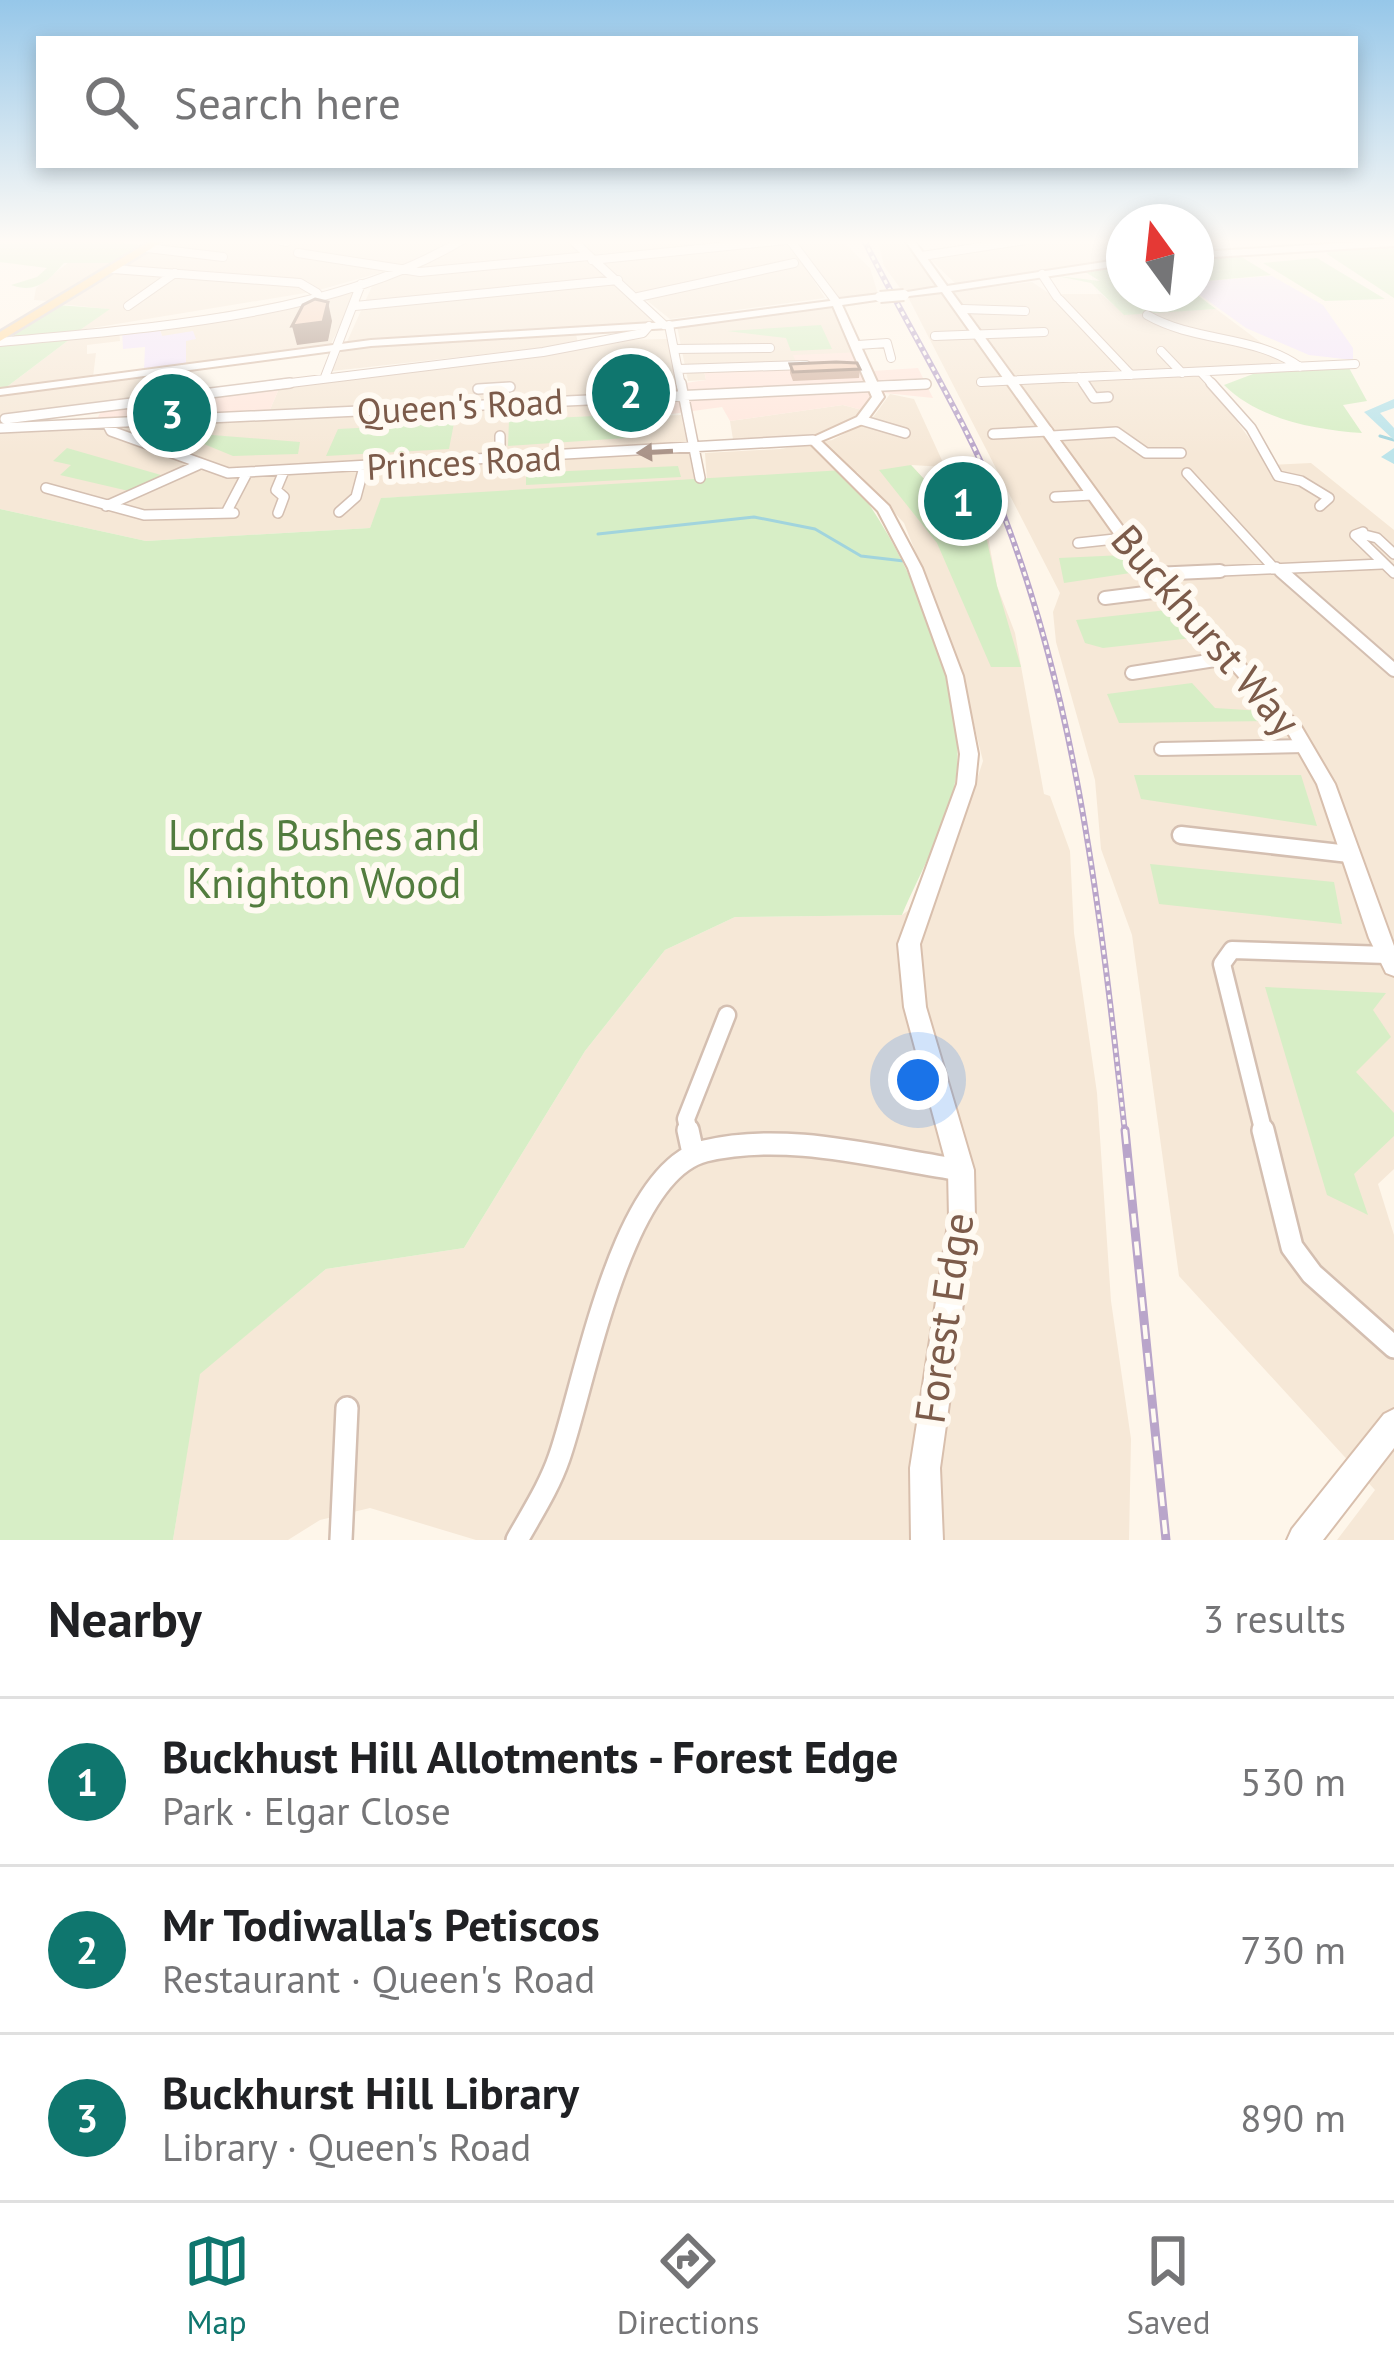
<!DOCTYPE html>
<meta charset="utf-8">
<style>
body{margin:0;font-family:"PT Sans",sans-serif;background:#f2f2f2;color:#202124}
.compass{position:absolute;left:1106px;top:204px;width:108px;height:108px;border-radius:50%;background:#fff;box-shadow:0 6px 18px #0003;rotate:345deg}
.you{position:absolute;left:918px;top:1080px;width:42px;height:42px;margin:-30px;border:9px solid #fff;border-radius:50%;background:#1a73e8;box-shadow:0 0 0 18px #1a73e833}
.badge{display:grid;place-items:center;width:78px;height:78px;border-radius:50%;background:#0f766e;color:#fff;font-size:39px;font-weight:700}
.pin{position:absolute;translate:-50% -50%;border:6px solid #fff;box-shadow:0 3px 12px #0006}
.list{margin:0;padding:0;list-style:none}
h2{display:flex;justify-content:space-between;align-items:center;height:156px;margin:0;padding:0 48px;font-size:51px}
h2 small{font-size:39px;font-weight:400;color:#757577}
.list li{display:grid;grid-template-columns:78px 1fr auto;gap:36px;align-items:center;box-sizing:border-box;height:168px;padding:0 48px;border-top:3px solid #e0e0e0}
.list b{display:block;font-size:45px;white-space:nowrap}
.list p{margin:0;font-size:39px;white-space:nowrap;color:#757577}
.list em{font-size:39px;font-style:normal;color:#757577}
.icon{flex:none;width:66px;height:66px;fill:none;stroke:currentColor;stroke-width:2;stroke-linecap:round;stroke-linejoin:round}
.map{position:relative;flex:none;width:1394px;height:1540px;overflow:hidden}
.search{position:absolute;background:#fff;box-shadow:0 6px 18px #0003;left:36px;right:36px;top:36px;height:132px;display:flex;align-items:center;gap:30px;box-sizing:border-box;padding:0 42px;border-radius:0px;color:#757577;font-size:45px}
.sheet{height:660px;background:#fff}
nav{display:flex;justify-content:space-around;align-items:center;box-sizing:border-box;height:168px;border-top:3px solid #e0e0e0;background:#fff;font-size:33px;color:#757577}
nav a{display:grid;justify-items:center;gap:6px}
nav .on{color:#0f766e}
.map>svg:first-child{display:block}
.residential{fill:#f6e8d7}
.commercial{fill:#ffe7dd}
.education{fill:#f3e6fb}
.green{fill:#d7eec6}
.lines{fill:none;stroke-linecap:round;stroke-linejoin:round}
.stream{stroke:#a1d4dd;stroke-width:3}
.river{fill:#bce4ea;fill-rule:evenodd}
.street-far4-casing{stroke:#d4bfb1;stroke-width:10}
.street-far3-casing{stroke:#d4bfb1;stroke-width:12}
.street-far2-casing{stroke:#d4bfb1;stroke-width:16}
.street-far1-casing{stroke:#d4bfb1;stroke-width:21}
.street-casing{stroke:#d4bfb1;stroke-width:26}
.secondary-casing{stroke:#d8bfad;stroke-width:4}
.primary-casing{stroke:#ddd4d0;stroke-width:5}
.street-far4{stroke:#fff;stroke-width:8}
.street-far3{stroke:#fff;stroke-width:9}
.street-far2{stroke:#fff;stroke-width:12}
.street-far1{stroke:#fff;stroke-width:16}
.street{stroke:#fff;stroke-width:21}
.secondary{fill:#fff;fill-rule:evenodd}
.primary{fill:#ffdaa0;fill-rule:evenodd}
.rail-far1-casing{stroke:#b9a5ca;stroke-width:6}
.rail-casing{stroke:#b9a5ca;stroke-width:9}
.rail-far1{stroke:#fffaf2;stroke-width:3;stroke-dasharray:4.5;stroke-linecap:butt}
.rail{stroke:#fffaf2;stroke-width:4.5;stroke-dasharray:14;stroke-linecap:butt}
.secondary-bridge-casing{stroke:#d8bfad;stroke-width:14;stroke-linecap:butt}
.secondary-bridge{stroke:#fff;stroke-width:10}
.wall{fill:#d4b6a4}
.shaded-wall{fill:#ac9486}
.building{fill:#f6d4bf;stroke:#ac9486;stroke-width:3}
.oneway{fill:#aa9489}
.labels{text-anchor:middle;stroke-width:12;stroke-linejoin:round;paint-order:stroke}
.far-street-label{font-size:36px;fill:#7c5b4a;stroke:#fffaf2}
.street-label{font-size:42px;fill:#7c5b4a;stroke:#fffaf2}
.park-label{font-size:42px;fill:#527c3e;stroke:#fffaf2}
</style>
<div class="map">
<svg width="1394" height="1540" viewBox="0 0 1394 1540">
<rect width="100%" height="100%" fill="#fef6ea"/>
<!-- residential -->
<path class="residential" d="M169 240H758L424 269 407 265 319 290 307 281 122 268Z
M795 240H841L870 268 878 294 838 297Z
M878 240H904L940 285 903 292 884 266Z
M1037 240H1107L1124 251V259L957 285 929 258Z
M788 241 825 298 670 319 596 260Z
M585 258 657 321 346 344 373 284 406 272Z
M69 262 116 263 48 301 34 300 36 288Z
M116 270 296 283 311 292 80 330 108 309 60 304Z
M1032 282 1050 294H1101L1124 314 1216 309 1291 365 1199 370 1269 465 1311 463 1394 530V1169L1378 1184 1394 1235V1540H1337L1375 1490 1179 1276 1132 935 1101 849 1095 780 1056 642 1053 612 1060 593 908 297Z
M347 289 357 290 330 346 186 365V340L162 336 158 324Z
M832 303 858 352 797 366 704 371 706 380 688 381 677 326Z
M575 329 578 344 332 371 342 349Z
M119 330 120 341 87 345V354L96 353 93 377 4 389 74 336Z
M667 339 677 384 644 386 640 370 601 372 602 397 269 412 280 386 618 340Z
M161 373V397L0 418V395Z
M890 394 914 399 945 467 911 465 924 479 973 477 980 493 997 586 1015 633 1044 794 1050 796 1070 851 1074 933 1097 1093 1111 1301 1131 1439 1129 1540H476L370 1508 320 1520 288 1540H173L199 1374 326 1269 464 1248 585 1051 665 950 735 917 902 915 942 885 983 761 958 660 904 523 857 472 707 481 705 453 780 449 832 440 871 420Z
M654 402 658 416 681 415 695 482 382 498 370 528 146 541 0 509V431Z
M843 405 866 411 810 438 734 445 730 421Z"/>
<!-- commercial -->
<path class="commercial" d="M864 352 872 371 918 368 933 398 885 393 866 411 843 405 730 421 722 407 657 416 651 395 602 397 600 372 641 370 644 386 679 384 706 380 704 370 797 365 793 355Z
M280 386 269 412 96 421 102 409Z"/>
<!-- education -->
<path class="education" d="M1272 276 1323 305 1353 348V360L1309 355 1246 328 1196 292V282Z
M158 324 162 336 193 331 196 339 186 341V365L144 370 145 347 123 349 122 329Z"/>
<!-- green -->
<path class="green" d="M0 240H105L146 246 117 263H64C48 281 36 294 11 285L37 277 47 268 0 262Z
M1394 247V298L1327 254 1328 250Z
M1235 253 1271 275 1196 282V256Z
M1317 258 1385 299 1325 301 1263 263Z
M1124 263V294H1196L1216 309 1124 315 1091 283 1057 276 1100 281 1082 270Z
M58 305 110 309 80 330 10 338Z
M821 325 832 349 791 351 786 338 727 331Z
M74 336 4 389H0V344Z
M1348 366 1367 401 1343 405 1362 433C1315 430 1258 419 1224 385L1253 374Z
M638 414 641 437 508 446 509 420Z
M454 423 449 449 326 456 338 429Z
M212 435 300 442 298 454 233 456 199 442Z
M67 448 161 475 133 492 60 475 71 465 53 461Z
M911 465 924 479 973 477 997 586 1021 667H991L937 543 879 470Z
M678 466 681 477 526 485V473Z
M843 470C901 536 969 687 956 777 949 823 920 872 902 915L735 917 665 950 585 1051 464 1248 326 1269 200 1374 173 1540H0V509L146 541 370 528 381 498Z
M1124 555 1137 572 1064 583 1059 558Z
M1167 610 1192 638 1103 648 1085 643 1076 620Z
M1192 683 1215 708 1262 711 1270 721 1119 723 1107 694Z
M1134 775H1301L1317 826 1141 799Z
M1150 864 1334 882 1342 924 1159 904Z
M1265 987 1386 993 1373 1010 1391 1037 1356 1072 1394 1113V1136L1354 1174 1368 1215 1327 1195Z"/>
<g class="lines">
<!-- stream -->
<path class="stream" d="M1380 436 1394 440
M598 534 754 517 815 529 861 556 904 561"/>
<!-- river -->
<path class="river" d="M1394 399V408L1380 413 1394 428V440L1364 412Z
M1394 448V464L1381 457Z"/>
<!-- street-far4 casing -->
<g class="street-far4-casing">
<path id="street-far4" d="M278 240 286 242
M572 240 664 325
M790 240 835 300
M1112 240 1124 248
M147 248 223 257
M298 253 420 272 589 256
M922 256 1026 240
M592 260 786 240
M113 269 300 283 317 293
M1042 274 1057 297
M638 297 794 263
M1060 300 1131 375
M128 306 175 273
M355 306 618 280
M963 309 1025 311
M1147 315C1196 343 1253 334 1300 367
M669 325 681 386
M935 336 1044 332
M0 342C146 328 335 317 462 240
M858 345 887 343 891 358
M674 349 770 348
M1161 351 1182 373
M678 369 806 365
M1201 372 1214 386
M325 377 361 284
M1079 377 1086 386
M981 382 1355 364
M266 386 543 352 643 333 649 326
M874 386 926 384"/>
</g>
<!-- street-far3 casing -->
<g class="street-far3-casing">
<path id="street-far3" d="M681 383 700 478
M1084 383 1094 398 1108 397
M1211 383 1251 428 1278 476 1301 481 1329 498 1320 506
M478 389 510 387
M5 419 290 383
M861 420 905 433
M107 423 111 431 228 473 813 440
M0 428 926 384
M993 434 1048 431
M500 436V461
M1052 436 1116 432 1146 453H1181
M1187 473 1273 567
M46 488 144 515 234 513
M1055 497 1092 495
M106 506 198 465
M339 512 356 497 364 467
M226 513 247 473
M278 513 284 497 276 490 284 471
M1363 532 1355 535 1394 573
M1361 534 1377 538 1394 554
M1078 543 1124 538
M1276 567 1284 574
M1153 574 1382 564"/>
</g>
<!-- street-far2 casing -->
<g class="street-far2-casing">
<path id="street-far2" d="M1281 571 1394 670
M1153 574 1220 571
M1105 598 1169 590
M1132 673 1234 657
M1161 749 1305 746"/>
</g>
<!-- street-far1 casing -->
<g class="street-far1-casing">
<path id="street-far1" d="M1181 835 1349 854
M689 1133 686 1119 727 1015
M1264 1133 1222 964 1232 950 1387 955"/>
</g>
<!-- street casing -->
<g class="street-casing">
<path id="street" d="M688 1130 693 1153
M1263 1130 1292 1247 1312 1274 1394 1347
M341 1540 347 1408
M517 1540C532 1513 549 1487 559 1458 585 1385 620 1172 705 1151 787 1131 879 1158 961 1170"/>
</g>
<!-- secondary casing -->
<g class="secondary-casing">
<path id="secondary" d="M905 240H914L947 286 1124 259V265L951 291 1129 535 1301 726 1335 784 1394 946V976L1386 973 1369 938 1317 784 1288 733 1119 541 942 292 901 297V293L938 287Z
M1394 240V246L1196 258V252Z
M880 294 885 297 883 299 842 305 884 397 865 423 821 441 889 506 922 568 963 676 978 754 975 784 920 944 926 1007 974 1170 975 1218 940 1468 943 1540H911L910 1468 949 1218 948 1170 904 1007 898 944 957 784 960 754 947 676 908 568 878 511 807 440 857 417 872 397 833 306 669 328 371 346 0 395V389L371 340 669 322 830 301 835 297 839 299Z
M1394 1409V1448L1323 1540H1287L1292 1529 1384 1414Z"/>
</g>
<!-- primary casing -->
<g class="primary-casing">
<path id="primary" d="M152 240H165L0 341V332Z"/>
</g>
<!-- street-far4 -->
<use href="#street-far4" class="street-far4"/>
<!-- street-far3 -->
<use href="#street-far3" class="street-far3"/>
<!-- street-far2 -->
<use href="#street-far2" class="street-far2"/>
<!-- street-far1 -->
<use href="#street-far1" class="street-far1"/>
<!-- street -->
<use href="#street" class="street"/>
<!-- secondary -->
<use href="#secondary" class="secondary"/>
<!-- primary -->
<use href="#primary" class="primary"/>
<!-- rail-far1 casing -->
<g class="rail-far1-casing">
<path id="rail-far1" d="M864 240C910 332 967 420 1004 516 1079 710 1102 928 1125 1133"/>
</g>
<!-- rail casing -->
<g class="rail-casing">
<path id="rail" d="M1125 1130 1166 1540"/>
</g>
<!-- rail-far1 -->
<use href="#rail-far1" class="rail-far1"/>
<!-- rail -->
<use href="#rail" class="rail"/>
<!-- secondary-bridge casing -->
<g class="secondary-bridge-casing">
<path id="secondary-bridge" d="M880 297 904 295"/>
</g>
<!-- secondary-bridge -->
<use href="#secondary-bridge" class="secondary-bridge"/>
</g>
<!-- wall -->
<path class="wall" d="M790 364 860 369 859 378 793 381 790 373Z"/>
<!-- shaded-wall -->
<path class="shaded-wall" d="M328 302 332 321 328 341 297 345 292 326Z"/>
<!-- building -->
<path class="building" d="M315 299 328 302 323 322 292 326 303 305Z
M836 362 857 363 860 369 793 372 790 364Z"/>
<!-- one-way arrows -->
<defs><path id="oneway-solid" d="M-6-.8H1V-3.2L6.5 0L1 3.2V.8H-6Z" transform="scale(3)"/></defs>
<use class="oneway" href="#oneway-solid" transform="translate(655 452) rotate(177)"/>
<!-- sky -->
<linearGradient id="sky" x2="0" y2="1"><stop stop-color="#96c7e9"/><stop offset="0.53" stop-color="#fffbf6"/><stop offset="1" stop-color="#fffbf6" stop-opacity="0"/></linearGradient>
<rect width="1394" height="456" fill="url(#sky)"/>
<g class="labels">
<!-- far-street labels -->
<g class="far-street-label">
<text transform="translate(460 406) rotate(-3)" y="13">Queen's Road</text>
<text transform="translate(464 462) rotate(-3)" y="13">Princes Road</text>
</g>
<!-- street labels -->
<g class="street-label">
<text transform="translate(1206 630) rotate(49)" y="15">Buckhurst Way</text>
<text transform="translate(944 1318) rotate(-82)" y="15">Forest Edge</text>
</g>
<!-- park labels -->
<g class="park-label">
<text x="324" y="850">Lords Bushes and<tspan x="324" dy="48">Knighton Wood</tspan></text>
</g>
</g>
</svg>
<svg class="compass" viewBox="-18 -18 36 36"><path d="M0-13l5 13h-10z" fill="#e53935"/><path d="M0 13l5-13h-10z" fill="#757577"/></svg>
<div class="you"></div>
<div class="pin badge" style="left:963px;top:501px">1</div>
<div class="pin badge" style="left:631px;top:393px">2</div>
<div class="pin badge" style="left:172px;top:413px">3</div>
<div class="search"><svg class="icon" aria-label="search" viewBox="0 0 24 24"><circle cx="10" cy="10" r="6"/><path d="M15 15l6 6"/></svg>Search here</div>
</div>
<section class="sheet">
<h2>Nearby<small>3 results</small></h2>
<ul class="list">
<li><span class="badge">1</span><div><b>Buckhust Hill Allotments - Forest Edge</b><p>Park · Elgar Close</p></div><em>530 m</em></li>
<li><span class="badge">2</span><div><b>Mr Todiwalla's Petiscos</b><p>Restaurant · Queen's Road</p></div><em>730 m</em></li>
<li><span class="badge">3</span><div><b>Buckhurst Hill Library</b><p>Library · Queen's Road</p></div><em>890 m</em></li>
</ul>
</section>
<nav>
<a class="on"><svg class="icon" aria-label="map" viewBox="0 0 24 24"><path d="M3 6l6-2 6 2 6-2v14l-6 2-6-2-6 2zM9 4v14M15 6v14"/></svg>Map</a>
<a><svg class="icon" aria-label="directions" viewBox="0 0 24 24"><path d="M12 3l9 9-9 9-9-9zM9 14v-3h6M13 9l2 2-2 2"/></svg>Directions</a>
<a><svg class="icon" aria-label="saved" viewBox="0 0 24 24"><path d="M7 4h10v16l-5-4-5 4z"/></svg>Saved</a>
</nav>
